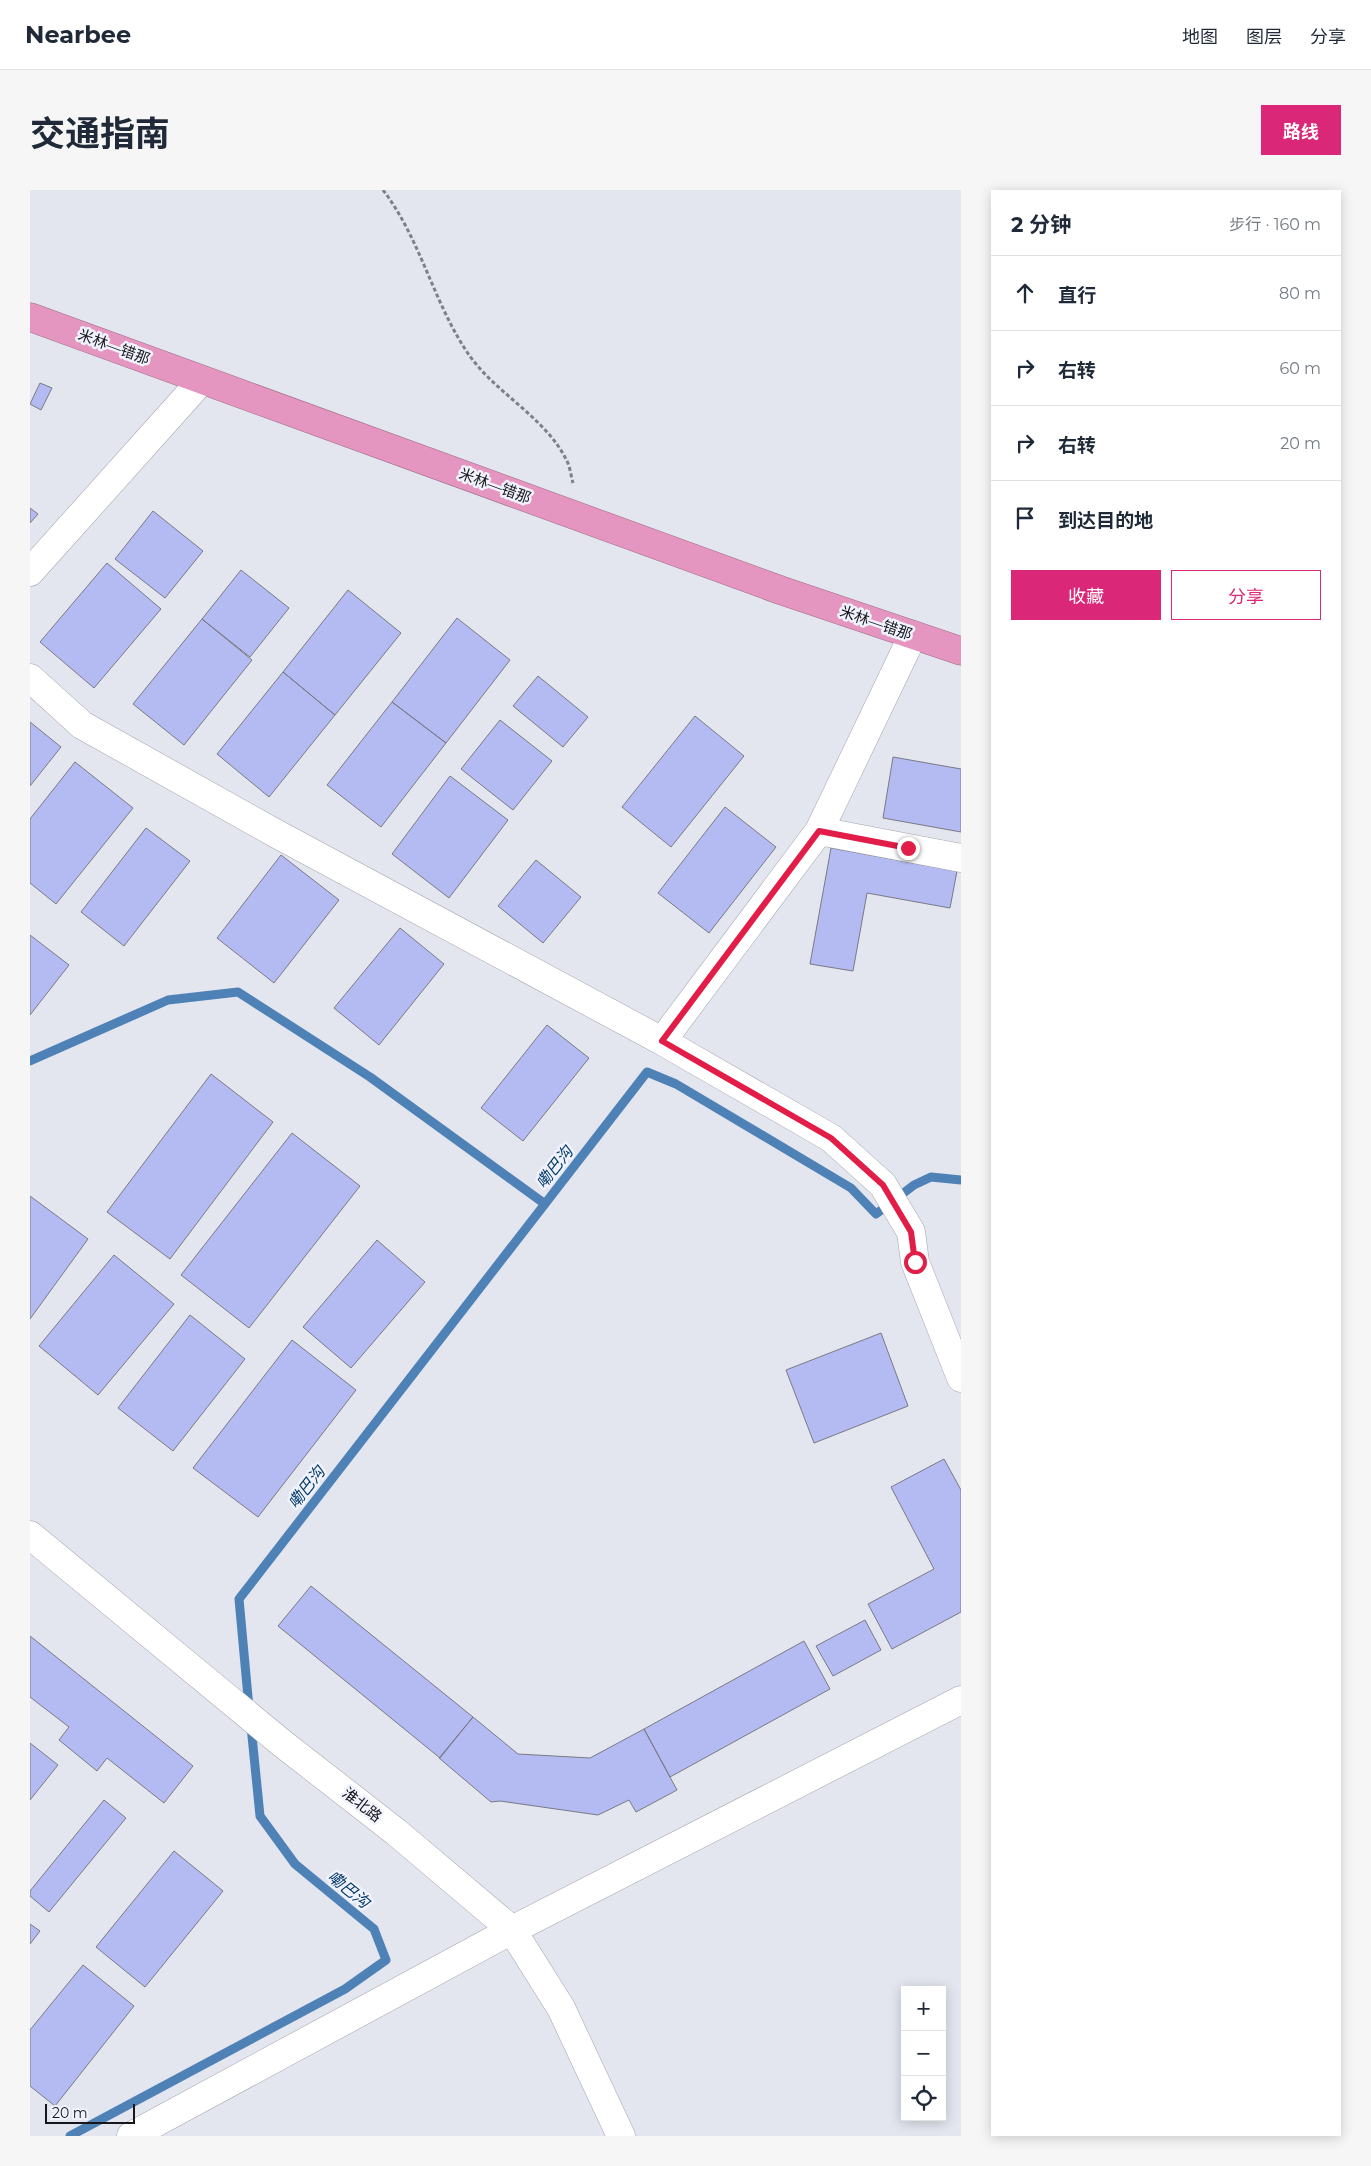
<!DOCTYPE html>
<html lang="zh">
<meta charset="utf-8">
<style>
body{margin:0;font-family:Montserrat,"Noto Sans SC",sans-serif;background:#f6f6f7;color:#1f2937}
.controls{position:absolute;right:15px;bottom:15px;display:grid;overflow:hidden;border-radius:0px;box-shadow:0 2px 12px #0003}
.controls button{width:45px;height:45px;display:grid;place-items:center;padding:0;border:0;border-bottom:1px solid #e0e1e3;background:#fff;color:#1f2937;font:25px sans-serif}
.scale{position:absolute;left:15px;bottom:12px;width:90px;box-sizing:border-box;padding-left:5px;border:2px solid #17171b;border-top:0;font-size:14px;line-height:18px;white-space:nowrap;color:#17171b;-webkit-text-stroke:4px #f0f2fd;paint-order:stroke}
.stop{position:absolute;width:15px;height:15px;margin:-11px;border:4px solid #e11d48;border-radius:50%;background:#fff}
.stop.end{background:#e11d48;border-color:#fff;box-shadow:0 1px 5px #0008}
.list{margin:0;padding:0;list-style:none}
h2{display:flex;justify-content:space-between;align-items:center;height:65px;margin:0;padding:0 20px;font-size:21px}
h2 small{font-size:16px;font-weight:400;color:#747a83}
.list li{display:grid;grid-template-columns:32px 1fr auto;gap:15px;align-items:center;box-sizing:border-box;height:75px;padding:0 20px;border-top:1px solid #e0e1e3}
.list b{display:block;font-size:19px;white-space:nowrap}
.list em{font-size:16px;font-style:normal;color:#747a83}
.actions{display:flex;gap:10px;padding:15px 20px}
.actions a{flex:1;padding:11px 0;border:1px solid #db2777;border-radius:0px;text-align:center;font-size:18px;color:#db2777}
.actions .main{background:#db2777;color:#fff}
.icon{flex:none;width:28px;height:28px;fill:none;stroke:currentColor;stroke-width:2;stroke-linecap:round;stroke-linejoin:round}
.map{position:relative;flex:none;width:931px;height:1946px;overflow:hidden;border-radius:0px}
header{display:flex;align-items:center;gap:30px;box-sizing:border-box;height:70px;padding:0 25px;background:#fff;border-bottom:1px solid #e0e1e3}
header strong{font-size:24px}
nav{display:flex;gap:28px;margin-inline-start:auto;font-size:18px}
.intro{display:flex;align-items:center;justify-content:space-between;box-sizing:border-box;height:120px;padding:0 30px}
h1{margin:0;font-size:35px}
.button{padding:12px 22px;border-radius:0px;background:#db2777;color:#fff;font-size:18px;font-weight:700}
main{display:flex;gap:30px;padding:0 30px}
aside{flex:1;background:#fff;border-radius:0px;box-shadow:0 2px 12px #0003}
.map>svg:first-child{display:block}
.lines{fill:none;stroke-linecap:round;stroke-linejoin:round}
.stream{stroke:#4e81b5;stroke-width:9}
.building{fill:#b4bbf2;stroke:#797a84}
.minor-casing{stroke:#a4a5af;stroke-width:29}
.highway-casing{stroke:#9d6a86;stroke-width:29}
.path{stroke:#7f8087;stroke-width:3;stroke-dasharray:4 2.5;stroke-linecap:butt}
.minor{stroke:#fff;stroke-width:28}
.highway{stroke:#e596c0;stroke-width:28}
.route{stroke:#e11d48;stroke-width:6}
.labels{text-anchor:middle;stroke-width:5;stroke-linejoin:round;paint-order:stroke}
.street-label{font-size:15px;fill:#17171b;stroke:#f0f2fd}
.water-label{font-size:16px;font-style:italic;fill:#053c6a;stroke:#f0f2fd}
</style>
<header>
<strong>Nearbee</strong>
<nav><a>地图</a><a>图层</a><a>分享</a></nav>
</header>
<div class="intro"><h1>交通指南</h1><a class="button">路线</a></div>
<main>
<div class="map">
<svg width="931" height="1946" viewBox="0 0 931 1946">
<rect width="100%" height="100%" fill="#e3e5ef"/>
<g class="lines">
<!-- stream -->
<path class="stream" d="M0 871 138 810 208 802 340 887 515 1014
M219 1518 209 1409 617 882 646 894 821 998 846 1024 884 995 901 987 931 990
M40 1946 315 1799 356 1770 344 1739 265 1674 230 1626 221 1536"/>
</g>
<!-- building -->
<path class="building" d="M10 193 22 198 11 220 0 214Z
M0 318 8 324 0 333Z
M123 321 173 361 135 408 85 369Z
M77 373 131 419 64 498 10 452Z
M211 380 259 418 220 467 172 429Z
M318 400 371 443 305 525 253 482Z
M427 428 480 470 416 553 362 512Z
M172 429 222 470 154 555 103 514Z
M253 482 305 525 239 607 187 564Z
M508 486 558 527 533 557 483 516Z
M362 512 416 553 351 637 297 595Z
M665 526 714 566 641 657 592 617Z
M470 530 522 571 483 620 431 579Z
M0 532 31 557 0 596Z
M863 567 931 579V642L853 628Z
M45 572 103 618 26 714 0 693V629Z
M420 586 478 630 419 708 362 664Z
M695 617 746 657 679 743 628 703Z
M116 638 160 671 94 756 51 722Z
M801 658 927 681 920 718 837 703 823 781 780 774Z
M251 665 309 710 244 793 187 748Z
M506 670 551 707 513 753 468 716Z
M370 738 414 774 349 855 304 818Z
M0 745 39 775 0 825Z
M517 835 559 868 493 951 451 918Z
M181 884 243 932 140 1069 77 1022Z
M262 943 330 996 219 1138 151 1085Z
M0 1006 58 1049 0 1129Z
M347 1050 395 1092 321 1178 273 1137Z
M84 1065 144 1114 68 1205 9 1156Z
M160 1125 215 1169 143 1261 88 1218Z
M851 1143 878 1216 784 1253 756 1180Z
M262 1150 326 1200 228 1327 163 1278Z
M914 1269 931 1300V1422L862 1459 838 1414 904 1379 861 1297Z
M281 1396 443 1527 410 1568 248 1436Z
M835 1430 851 1460 803 1486 786 1456Z
M0 1446 163 1576 134 1613 77 1568 67 1581 29 1550 39 1537 0 1507Z
M774 1451 800 1499 640 1587 614 1539Z
M443 1527 488 1564 560 1568 614 1539 647 1600 606 1622 599 1610 568 1625 470 1611 461 1612 409 1568Z
M0 1553 28 1575 0 1610Z
M74 1610 96 1628 19 1722 0 1706V1701Z
M144 1661 193 1701 115 1797 66 1757Z
M0 1734 10 1741 0 1754Z
M53 1775 104 1816 25 1916 0 1896V1840Z"/>
<g class="lines">
<!-- minor casing -->
<g class="minor-casing">
<path id="minor" d="M0 382 172 190
M0 488 52 535 245 643 632 851 801 948 853 995 881 1042 885 1072 931 1188
M789 641 931 668
M632 851 789 641 883 445
M0 1345 253 1554 366 1642 482 1740 531 1818 591 1946
M101 1946 482 1740 931 1510"/>
</g>
<!-- highway casing -->
<g class="highway-casing">
<path id="highway" d="M0 127 750 400 931 461"/>
</g>
<!-- path -->
<path class="path" d="M353 0C390 48 403 111 437 162 464 203 515 226 537 271 540 277 541 286 543 293"/>
<!-- minor -->
<use href="#minor" class="minor"/>
<!-- highway -->
<use href="#highway" class="highway"/>
</g>
<g class="lines">
<!-- route -->
<path class="route" d="M878 658 789 641 632 851 801 948 853 995 881 1042 885 1072"/>
</g>
<g class="labels">
<!-- street labels -->
<g class="street-label">
<text transform="translate(84 157) rotate(20)" y="5">米林—错那</text>
<text transform="translate(465 296) rotate(20)" y="5">米林—错那</text>
<text transform="translate(846 433) rotate(19)" y="5">米林—错那</text>
<text transform="translate(332 1615) rotate(38)" y="5">淮北路</text>
</g>
<!-- water labels -->
<g class="water-label">
<text transform="translate(524 977) rotate(-52)" y="6">嘞巴沟</text>
<text transform="translate(276 1297) rotate(-52)" y="6">嘞巴沟</text>
<text transform="translate(319 1699) rotate(39)" y="6">嘞巴沟</text>
</g>
</g>
</svg>
<div class="controls">
<button>+</button>
<button>−</button>
<button><svg class="icon" aria-label="locate" viewBox="0 0 24 24"><circle cx="12" cy="12" r="6"/><path d="M12 2v4M12 18v4M2 12h4M18 12h4"/></svg></button>
</div>
<div class="scale">20 m</div>
<div class="stop" style="left:885px;top:1072px"></div>
<div class="stop end" style="left:878px;top:658px"></div>
</div>
<aside>
<h2>2 分钟<small>步行 · 160 m</small></h2>
<ul class="list">
<li><svg class="icon" aria-label="ahead" viewBox="0 0 24 24"><path d="M12 20V5M6 11l6-6 6 6"/></svg><div><b>直行</b></div><em>80 m</em></li>
<li><svg class="icon" aria-label="right" viewBox="0 0 24 24"><path d="M7 20v-9h11M14 6l5 5-5 5"/></svg><div><b>右转</b></div><em>60 m</em></li>
<li><svg class="icon" aria-label="right" viewBox="0 0 24 24"><path d="M7 20v-9h11M14 6l5 5-5 5"/></svg><div><b>右转</b></div><em>20 m</em></li>
<li><svg class="icon" aria-label="arrive" viewBox="0 0 24 24"><path d="M6 21V4h12l-3 4 3 4H6"/></svg><div><b>到达目的地</b></div></li>
</ul>
<div class="actions"><a class="main">收藏</a><a>分享</a></div>
</aside>
</main>
